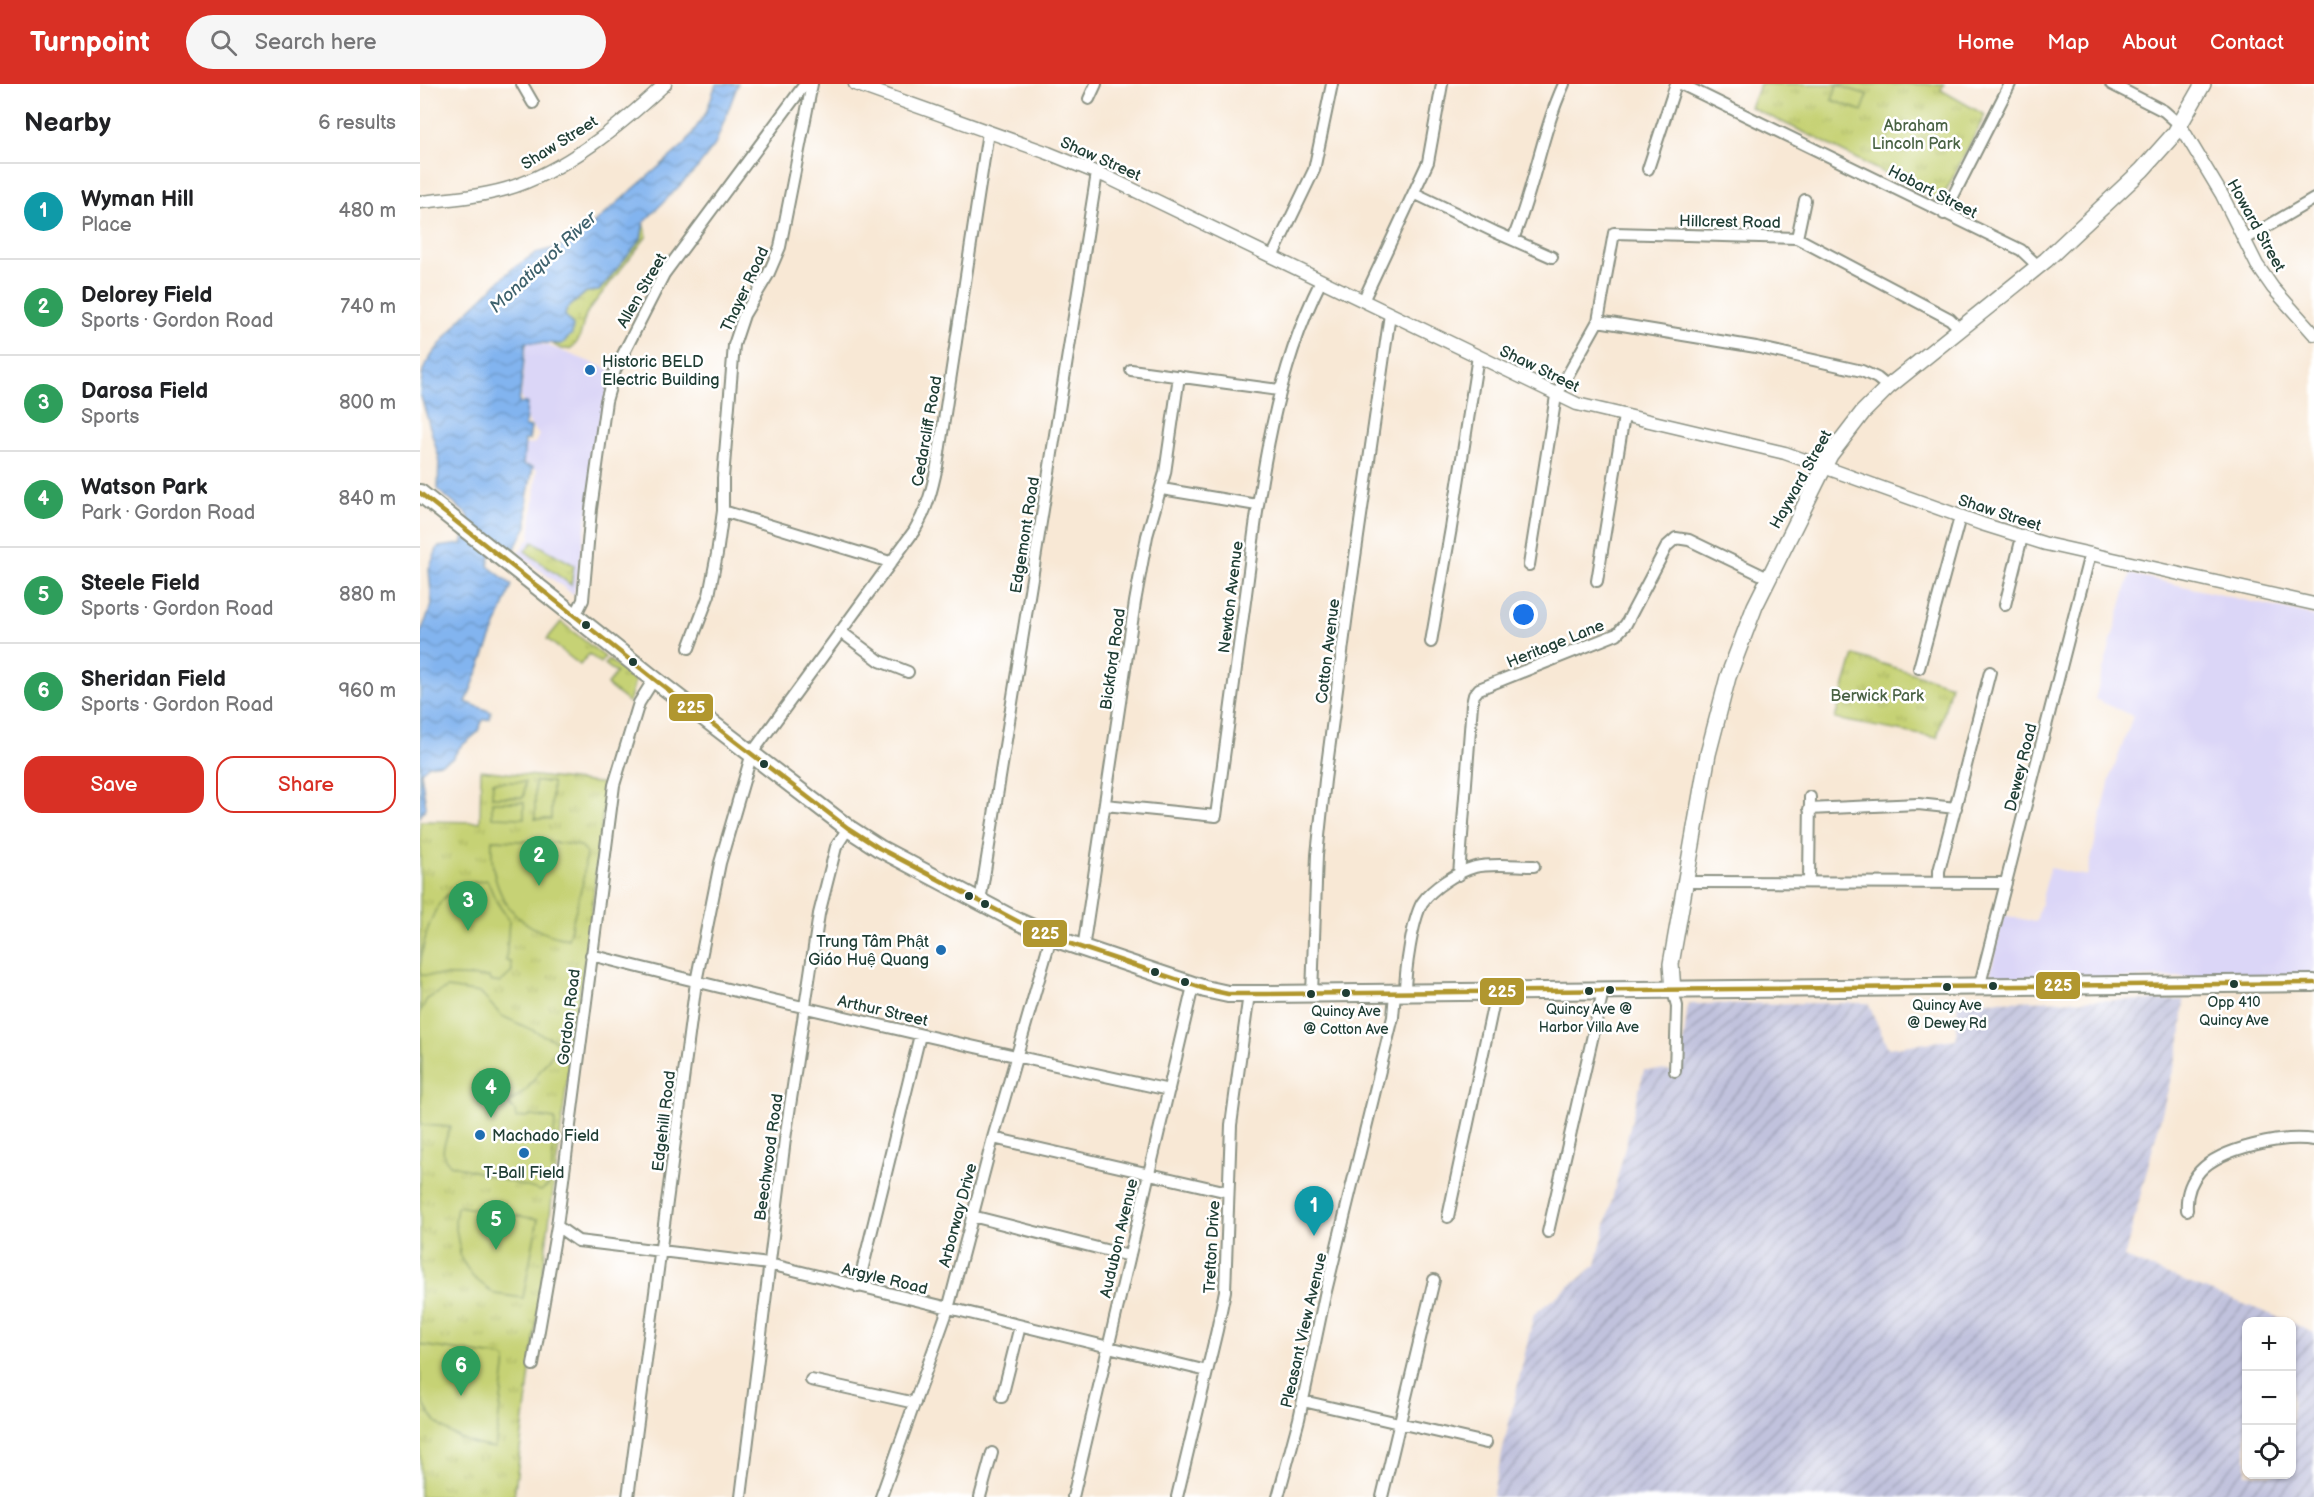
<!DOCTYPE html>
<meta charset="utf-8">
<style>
body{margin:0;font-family:"Balsamiq Sans",sans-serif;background:#f6f6f6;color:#202124}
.controls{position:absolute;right:18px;bottom:18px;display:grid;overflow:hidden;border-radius:12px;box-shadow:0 2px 4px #0004}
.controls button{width:54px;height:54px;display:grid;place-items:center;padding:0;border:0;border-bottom:2px solid #e0e0e0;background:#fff;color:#202124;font:30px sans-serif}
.you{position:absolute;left:1104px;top:531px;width:21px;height:21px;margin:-15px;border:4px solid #fff;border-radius:50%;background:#1a73e8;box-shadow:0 0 0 9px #1a73e833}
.badge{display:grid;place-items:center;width:39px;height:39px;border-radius:50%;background:#d93025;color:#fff;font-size:20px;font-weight:700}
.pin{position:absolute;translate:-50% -50px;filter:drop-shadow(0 2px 3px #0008)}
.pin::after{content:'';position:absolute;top:32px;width:21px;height:18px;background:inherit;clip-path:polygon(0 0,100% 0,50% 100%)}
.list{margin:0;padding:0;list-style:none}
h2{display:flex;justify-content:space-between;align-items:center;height:78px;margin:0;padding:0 24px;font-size:26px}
h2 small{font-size:20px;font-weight:400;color:#757577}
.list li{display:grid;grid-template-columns:39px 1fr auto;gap:18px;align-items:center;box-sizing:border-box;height:96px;padding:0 24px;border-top:2px solid #e0e0e0}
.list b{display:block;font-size:22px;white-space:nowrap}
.list p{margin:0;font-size:20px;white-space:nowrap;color:#757577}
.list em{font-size:20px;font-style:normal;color:#757577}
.actions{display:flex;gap:12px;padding:18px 24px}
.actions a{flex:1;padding:14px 0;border:2px solid #d93025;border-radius:18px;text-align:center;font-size:21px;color:#d93025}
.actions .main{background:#d93025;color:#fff}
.icon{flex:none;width:33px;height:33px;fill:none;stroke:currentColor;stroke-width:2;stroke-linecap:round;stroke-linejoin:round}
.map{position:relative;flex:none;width:1894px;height:1413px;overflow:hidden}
header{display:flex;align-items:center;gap:36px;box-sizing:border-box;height:84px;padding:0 30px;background:#d93025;color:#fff}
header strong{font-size:28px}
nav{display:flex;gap:33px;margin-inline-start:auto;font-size:21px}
.search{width:420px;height:54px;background:#f6f6f6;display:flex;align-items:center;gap:15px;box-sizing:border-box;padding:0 21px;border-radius:33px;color:#757577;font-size:22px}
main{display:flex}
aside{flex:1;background:#fff}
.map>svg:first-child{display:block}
.built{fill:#dbd6f7}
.industrial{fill:url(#industrial-furrows)}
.grass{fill:url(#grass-tufts);stroke:#728854;stroke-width:1.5}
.wetland{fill:url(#wetland-marsh);stroke:#728854;stroke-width:1.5}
.pitch{fill:#c6d274;stroke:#728854;stroke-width:1.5}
.water{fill:url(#water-waves);stroke:#507892;stroke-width:1.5}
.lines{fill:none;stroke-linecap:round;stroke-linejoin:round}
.minor-casing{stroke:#8c9284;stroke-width:14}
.tertiary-casing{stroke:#8c9284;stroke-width:15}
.secondary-casing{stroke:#8c9284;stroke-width:18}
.primary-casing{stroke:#8c9284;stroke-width:20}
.minor{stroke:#fff;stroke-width:10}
.tertiary{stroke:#fff;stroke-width:12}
.secondary{stroke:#fff;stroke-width:15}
.primary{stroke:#fff;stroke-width:16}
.bus-1-casing{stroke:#fff;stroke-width:9}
.bus-1{stroke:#b1972f;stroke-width:4.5}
.poi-dot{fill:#1f6fb2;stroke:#fff;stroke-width:2}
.bus-dot{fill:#1f3d34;stroke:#fff;stroke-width:2}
.labels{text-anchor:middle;stroke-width:5;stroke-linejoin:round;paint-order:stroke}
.bus-label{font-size:14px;fill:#1f3d34;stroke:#fff}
.park-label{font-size:16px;fill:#496244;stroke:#fff}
.street-label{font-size:16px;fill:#1f3d34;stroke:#fff}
.poi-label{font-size:16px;fill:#1f3d34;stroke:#fff;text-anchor:start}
.water-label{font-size:18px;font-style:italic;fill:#3d616c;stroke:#fff}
.line-badge{stroke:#fff;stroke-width:2}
.badge-label{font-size:16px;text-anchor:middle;font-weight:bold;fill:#fff}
</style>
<header>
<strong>Turnpoint</strong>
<div class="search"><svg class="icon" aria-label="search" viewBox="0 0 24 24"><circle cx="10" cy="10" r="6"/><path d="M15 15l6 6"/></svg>Search here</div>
<nav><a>Home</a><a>Map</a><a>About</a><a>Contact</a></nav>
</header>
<main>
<aside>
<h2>Nearby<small>6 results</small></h2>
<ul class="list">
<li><span class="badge" style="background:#0f9aa8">1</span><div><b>Wyman Hill</b><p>Place</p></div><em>480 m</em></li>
<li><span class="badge" style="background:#2e9e5b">2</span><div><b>Delorey Field</b><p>Sports · Gordon Road</p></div><em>740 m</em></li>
<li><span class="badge" style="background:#2e9e5b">3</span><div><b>Darosa Field</b><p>Sports</p></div><em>800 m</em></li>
<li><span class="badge" style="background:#2e9e5b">4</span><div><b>Watson Park</b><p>Park · Gordon Road</p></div><em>840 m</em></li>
<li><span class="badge" style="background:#2e9e5b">5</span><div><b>Steele Field</b><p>Sports · Gordon Road</p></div><em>880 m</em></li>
<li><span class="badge" style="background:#2e9e5b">6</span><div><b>Sheridan Field</b><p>Sports · Gordon Road</p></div><em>960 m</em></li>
</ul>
<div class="actions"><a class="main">Save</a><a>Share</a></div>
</aside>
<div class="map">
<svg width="1894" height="1413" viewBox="0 0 1894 1413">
<defs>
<pattern id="industrial-furrows" width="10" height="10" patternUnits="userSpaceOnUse" patternTransform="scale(1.5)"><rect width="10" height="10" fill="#c1c2dd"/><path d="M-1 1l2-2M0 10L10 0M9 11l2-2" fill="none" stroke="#9c9fb4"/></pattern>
<pattern id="grass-tufts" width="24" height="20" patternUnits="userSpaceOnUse" patternTransform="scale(1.5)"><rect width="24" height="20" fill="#c6d274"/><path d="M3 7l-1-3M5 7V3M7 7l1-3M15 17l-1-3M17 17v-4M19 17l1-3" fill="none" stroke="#aab565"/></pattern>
<pattern id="wetland-marsh" width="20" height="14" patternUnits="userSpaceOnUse" patternTransform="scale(1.5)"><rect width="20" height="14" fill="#c6d274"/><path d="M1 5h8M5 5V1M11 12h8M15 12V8" fill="none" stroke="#aab565"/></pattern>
<pattern id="water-waves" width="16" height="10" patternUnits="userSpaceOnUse" patternTransform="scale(1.5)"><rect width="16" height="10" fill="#82b4ef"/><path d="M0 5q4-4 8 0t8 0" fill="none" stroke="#6a94c2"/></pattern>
</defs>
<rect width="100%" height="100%" fill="#fff"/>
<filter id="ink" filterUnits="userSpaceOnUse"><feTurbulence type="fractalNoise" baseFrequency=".0167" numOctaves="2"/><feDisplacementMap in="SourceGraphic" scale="12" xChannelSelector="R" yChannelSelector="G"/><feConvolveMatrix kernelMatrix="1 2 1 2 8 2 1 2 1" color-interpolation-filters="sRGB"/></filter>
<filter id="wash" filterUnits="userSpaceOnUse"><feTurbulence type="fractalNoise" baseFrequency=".008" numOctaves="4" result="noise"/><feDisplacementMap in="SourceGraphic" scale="24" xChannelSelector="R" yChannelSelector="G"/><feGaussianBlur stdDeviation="1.35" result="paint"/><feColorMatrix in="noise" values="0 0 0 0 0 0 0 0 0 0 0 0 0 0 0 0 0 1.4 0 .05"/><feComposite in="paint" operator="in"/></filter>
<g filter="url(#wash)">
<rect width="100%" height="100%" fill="#f8e8d5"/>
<!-- built -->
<path class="built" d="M107 258 126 261 191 286 154 511 97 469 110 454 117 386 102 379 105 361 115 359 119 351 109 339 101 312Z
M1710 490 1894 532V891L1576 896 1570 891 1583 831 1616 838 1630 784 1667 792 1690 695 1713 632 1675 615Z"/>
<!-- industrial -->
<path class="industrial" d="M1764 916 1761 956 1704 1174 1868 1237 1826 1238V1390H1872V1239L1894 1249V1413H1072L1114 1230 1176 1181 1224 986 1260 987 1268 920 1448 919 1468 964 1536 955 1538 917Z"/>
<!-- grass -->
<path class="grass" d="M1340 0H1524L1521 6 1565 31 1523 113 1516 116 1396 54 1330 23Z
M113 458 154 481 151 501 105 467Z
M141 538 185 573 180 579 169 570 160 581 127 555Z
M1434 571 1531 601 1517 654 1415 635Z
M188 575 215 596 209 619 187 601 196 589 185 580Z
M61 686 186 700 169 851 152 959 94 1413H0V737L60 738Z"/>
<!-- wetland -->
<path class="wetland" d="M224 138 227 152 168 227C160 240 164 258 149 265H141L131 259 142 260 153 242 145 231 146 226 167 208H174L221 155Z"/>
<!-- pitch -->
<path class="pitch" d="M1417 1 1448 11 1442 27 1412 16Z
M73 698H105L104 713H72Z
M115 698H132L131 735H115Z
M72 718H104V734L72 733Z
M72 756 131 758 161 762 166 769 163 798 148 855C94 846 69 810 72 756Z
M67 796 76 817 89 836 86 877 91 878 92 888 80 899 70 897 69 893 0 891C0 867 10 822 31 808 41 800 54 798 67 796Z
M27 904 60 909 82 932 140 959 107 1005 88 1020 95 1027 96 1034 111 1032 135 1035 131 1099 121 1107 30 1080C17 1071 26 1054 31 1043L1 1041 2 980 0 928 7 915Z
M37 1122 118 1135 103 1214 75 1210 53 1193 41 1175 35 1138Z
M0 1261 83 1273 86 1276 75 1364C45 1361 11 1344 1 1313 0 1300 0 1275 0 1261Z"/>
<!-- water -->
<path class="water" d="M296 0H318L295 61 278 83 224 138 221 155 179 207 166 208 146 226 145 231 153 242 152 250 142 260 106 258 99 319H107L105 343H111L109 356H105L103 381 113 383 107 414V442L93 467 75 453 68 482 92 501 46 618 71 628 70 635 63 636 57 649 39 664 33 674 22 679 9 681 1 688 6 723 0 733V550L12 521 9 485 18 463 42 460 49 432 18 406 19 374 0 309 3 286 12 271 41 234 92 185 116 169 150 160 265 60 286 29Z"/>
</g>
<g filter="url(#ink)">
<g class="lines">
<!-- minor casing -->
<g class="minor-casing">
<path id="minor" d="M102 0 113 19
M1261 0 1601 166 1618 182
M1691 0 1744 27 1760 41
M669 15 676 0
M1228 85 1256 0
M994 109 1075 148 1132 173
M1524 130 1590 0
M1377 154 1385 116
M1093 155C1114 105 1121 50 1144 0
M1824 156 1894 115
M852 173 894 86 912 0
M943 217 1008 78 1022 0
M1178 237 1336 263 1442 287 1457 294 1468 303
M711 286 859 306
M742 405 837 421
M303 427 470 478
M1109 481 1136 312 1178 237 1194 149 1377 154 1530 235 1540 245
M1177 497 1204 332
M1585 521 1602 453
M155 532 163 516 171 425 186 317 195 286 244 190 385 0
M420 547 460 577 488 588
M1011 558 1031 444 1058 272
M269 564 289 511 297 470 303 427V394L314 261 324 231 348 191 360 163 392 0
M1499 584 1540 433
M685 721 796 732C806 658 816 584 826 510 840 403 852 295 901 197
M1389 725 1498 720 1536 724
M1039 791 1052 620 1054 611 1059 605 1197 550 1206 540 1247 462 1256 454 1269 456 1348 494
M1389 797 1390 713
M1265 798 1586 799
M1519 798V787L1570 588
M560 818 677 89
M663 865 715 518 727 452 745 389 759 292
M171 871C363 920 556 964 749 1006
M1559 904 1670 470
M1253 907 1257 922 1255 987
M985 909C985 888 992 837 1002 819 1012 804 1037 788 1055 783 1071 779 1097 782 1114 782
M892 910 897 771 905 696 929 515 970 230
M573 1054 808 1108
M1767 1126C1766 1112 1770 1098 1780 1087 1801 1064 1863 1051 1894 1056
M552 1132 709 1172
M1028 1133 1076 908
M137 1142 158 1157 349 1180 787 1287
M1128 1148 1183 907
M438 1203 500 951
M113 1281 137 1142 194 701 219 619 234 595
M391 1296 495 1319
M582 1313 600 1242
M883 1317 1066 1359
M208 1413 276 898 300 779 332 669 494 447C507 426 512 406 517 382L568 48
M321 1413 365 1055 399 830 416 763 428 744
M461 1413 528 1225 573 1054 631 853
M560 1413 572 1369
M653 1413 773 902
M757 1413 797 1246 805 1207 811 1041 829 910
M858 1413 879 1335 905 1211 973 933 975 909
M962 1413 1014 1196"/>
</g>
<!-- tertiary casing -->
<g class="tertiary-casing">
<path id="tertiary" d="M435 0 628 69 687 93 1157 320 1365 369 1562 440 1626 460 1894 520
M1760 41 1802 111 1837 181 1853 204 1894 250
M0 118C29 115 58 113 86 105 144 88 201 41 245 0"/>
</g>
<!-- secondary casing -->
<g class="secondary-casing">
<path id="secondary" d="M1253 907 1251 880 1288 670 1308 593 1335 522 1410 371 1443 328 1468 303 1626 176 1722 86 1755 49 1783 0"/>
</g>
<!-- primary casing -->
<g class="primary-casing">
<path id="primary" d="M0 409 234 595 428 744 459 764 599 838 642 857 785 905 808 910H847L1894 899"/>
</g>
<!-- minor -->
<use href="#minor" class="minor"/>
<!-- tertiary -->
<use href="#tertiary" class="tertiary"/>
<!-- secondary -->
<use href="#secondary" class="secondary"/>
<!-- primary -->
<use href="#primary" class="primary"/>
<!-- bus-1 casing -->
<g class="bus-1-casing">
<path id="bus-1" d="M0 409 234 595 428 744 459 764 599 838 642 857 785 905 808 910H847L1894 899"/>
</g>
<!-- bus-1 -->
<use href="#bus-1" class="bus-1"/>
</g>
</g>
<!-- markers -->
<g class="poi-dot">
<circle cx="170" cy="286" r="6"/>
<circle cx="521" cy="866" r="6"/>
<circle cx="60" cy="1051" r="6"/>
<circle cx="104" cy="1069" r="6"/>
</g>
<g class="bus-dot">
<circle cx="166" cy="541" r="5"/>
<circle cx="213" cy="578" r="5"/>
<circle cx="344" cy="680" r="5"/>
<circle cx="549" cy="812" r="5"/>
<circle cx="565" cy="820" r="5"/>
<circle cx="735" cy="888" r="5"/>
<circle cx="765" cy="898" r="5"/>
<circle cx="1814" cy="900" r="5"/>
<circle cx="1573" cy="902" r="5"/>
<circle cx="1527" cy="903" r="5"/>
<circle cx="1190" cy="906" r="5"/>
<circle cx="1169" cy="907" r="5"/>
<circle cx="926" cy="909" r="5"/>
<circle cx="891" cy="910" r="5"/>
</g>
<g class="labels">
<!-- bus labels -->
<g class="bus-label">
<text x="1814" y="923">Opp 410<tspan x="1814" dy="18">Quincy Ave</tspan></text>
<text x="1527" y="926">Quincy Ave<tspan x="1527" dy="18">@ Dewey Rd</tspan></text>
<text x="1169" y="930">Quincy Ave @<tspan x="1169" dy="18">Harbor Villa Ave</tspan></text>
<text x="926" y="932">Quincy Ave<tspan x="926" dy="18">@ Cotton Ave</tspan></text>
</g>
<!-- park labels -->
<g class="park-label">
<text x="1496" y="47">Abraham<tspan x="1496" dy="18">Lincoln Park</tspan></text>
<text x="1457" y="617">Berwick Park</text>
</g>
<!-- street labels -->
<g class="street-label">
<text transform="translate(139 58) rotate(-32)" y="6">Shaw Street</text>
<text transform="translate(681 74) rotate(24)" y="6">Shaw Street</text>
<text transform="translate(1513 107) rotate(27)" y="6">Hobart Street</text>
<text transform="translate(1310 137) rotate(1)" y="6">Hillcrest Road</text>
<text transform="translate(1837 141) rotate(61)" y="6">Howard Street</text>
<text transform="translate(324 205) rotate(-65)" y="6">Thayer Road</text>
<text transform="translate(221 206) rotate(-60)" y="6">Allen Street</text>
<text transform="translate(1120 284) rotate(26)" y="6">Shaw Street</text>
<text transform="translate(506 347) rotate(-80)" y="6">Cedarcliff Road</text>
<text transform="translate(1380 395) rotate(-61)" y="6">Hayward Street</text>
<text transform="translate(1580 428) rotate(18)" y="6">Shaw Street</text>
<text transform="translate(604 451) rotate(-81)" y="6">Edgemont Road</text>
<text transform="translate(810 513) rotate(-83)" y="6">Newton Avenue</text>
<text transform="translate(1135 559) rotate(-22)" y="6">Heritage Lane</text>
<text transform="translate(907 567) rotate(-83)" y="6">Cotton Avenue</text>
<text transform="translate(692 575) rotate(-82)" y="6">Bickford Road</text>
<text transform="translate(1600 683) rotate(-76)" y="6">Dewey Road</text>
<text transform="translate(463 926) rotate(13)" y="6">Arthur Street</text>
<text transform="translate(148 933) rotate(-83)" y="6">Gordon Road</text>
<text transform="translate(243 1037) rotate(-83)" y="6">Edgehill Road</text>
<text transform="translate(348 1073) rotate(-82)" y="6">Beechwood Road</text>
<text transform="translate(537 1131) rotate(-75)" y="6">Arborway Drive</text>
<text transform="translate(698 1154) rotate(-77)" y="6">Audubon Avenue</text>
<text transform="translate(791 1163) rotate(-87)" y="6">Trefton Drive</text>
<text transform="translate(465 1194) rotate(14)" y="6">Argyle Road</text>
<text transform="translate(883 1246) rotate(-77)" y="6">Pleasant View Avenue</text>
</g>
<!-- poi labels -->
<g class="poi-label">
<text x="182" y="283">Historic BELD<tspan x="182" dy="18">Electric Building</tspan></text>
<text x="509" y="863" text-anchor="end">Trung Tâm Phật<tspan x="509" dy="18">Giáo Huệ Quang</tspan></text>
<text x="72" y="1057">Machado Field</text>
<text x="104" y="1094" text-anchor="middle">T-Ball Field</text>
</g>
<!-- water labels -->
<g class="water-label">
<text transform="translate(123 178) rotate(-43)" y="6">Monatiquot River</text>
</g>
</g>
<g class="line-badge">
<rect x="248" y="609" width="46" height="29" rx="6" fill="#b1972f"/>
<rect x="602" y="835" width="46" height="29" rx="6" fill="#b1972f"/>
<rect x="1615" y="887" width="46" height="29" rx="6" fill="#b1972f"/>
<rect x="1059" y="893" width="46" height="29" rx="6" fill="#b1972f"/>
</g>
<g class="badge-label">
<text x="271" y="629">225</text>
<text x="625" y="855">225</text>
<text x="1638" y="907">225</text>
<text x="1082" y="913">225</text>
</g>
</svg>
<div class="controls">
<button>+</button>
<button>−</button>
<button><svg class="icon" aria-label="locate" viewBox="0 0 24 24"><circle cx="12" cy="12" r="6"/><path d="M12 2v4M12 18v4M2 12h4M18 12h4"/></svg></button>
</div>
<div class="you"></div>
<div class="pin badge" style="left:894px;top:1152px;background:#0f9aa8">1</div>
<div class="pin badge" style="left:119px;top:802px;background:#2e9e5b">2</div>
<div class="pin badge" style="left:48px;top:847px;background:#2e9e5b">3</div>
<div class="pin badge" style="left:71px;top:1034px;background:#2e9e5b">4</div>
<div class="pin badge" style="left:76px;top:1166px;background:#2e9e5b">5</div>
<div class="pin badge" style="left:41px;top:1312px;background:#2e9e5b">6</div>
</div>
</main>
